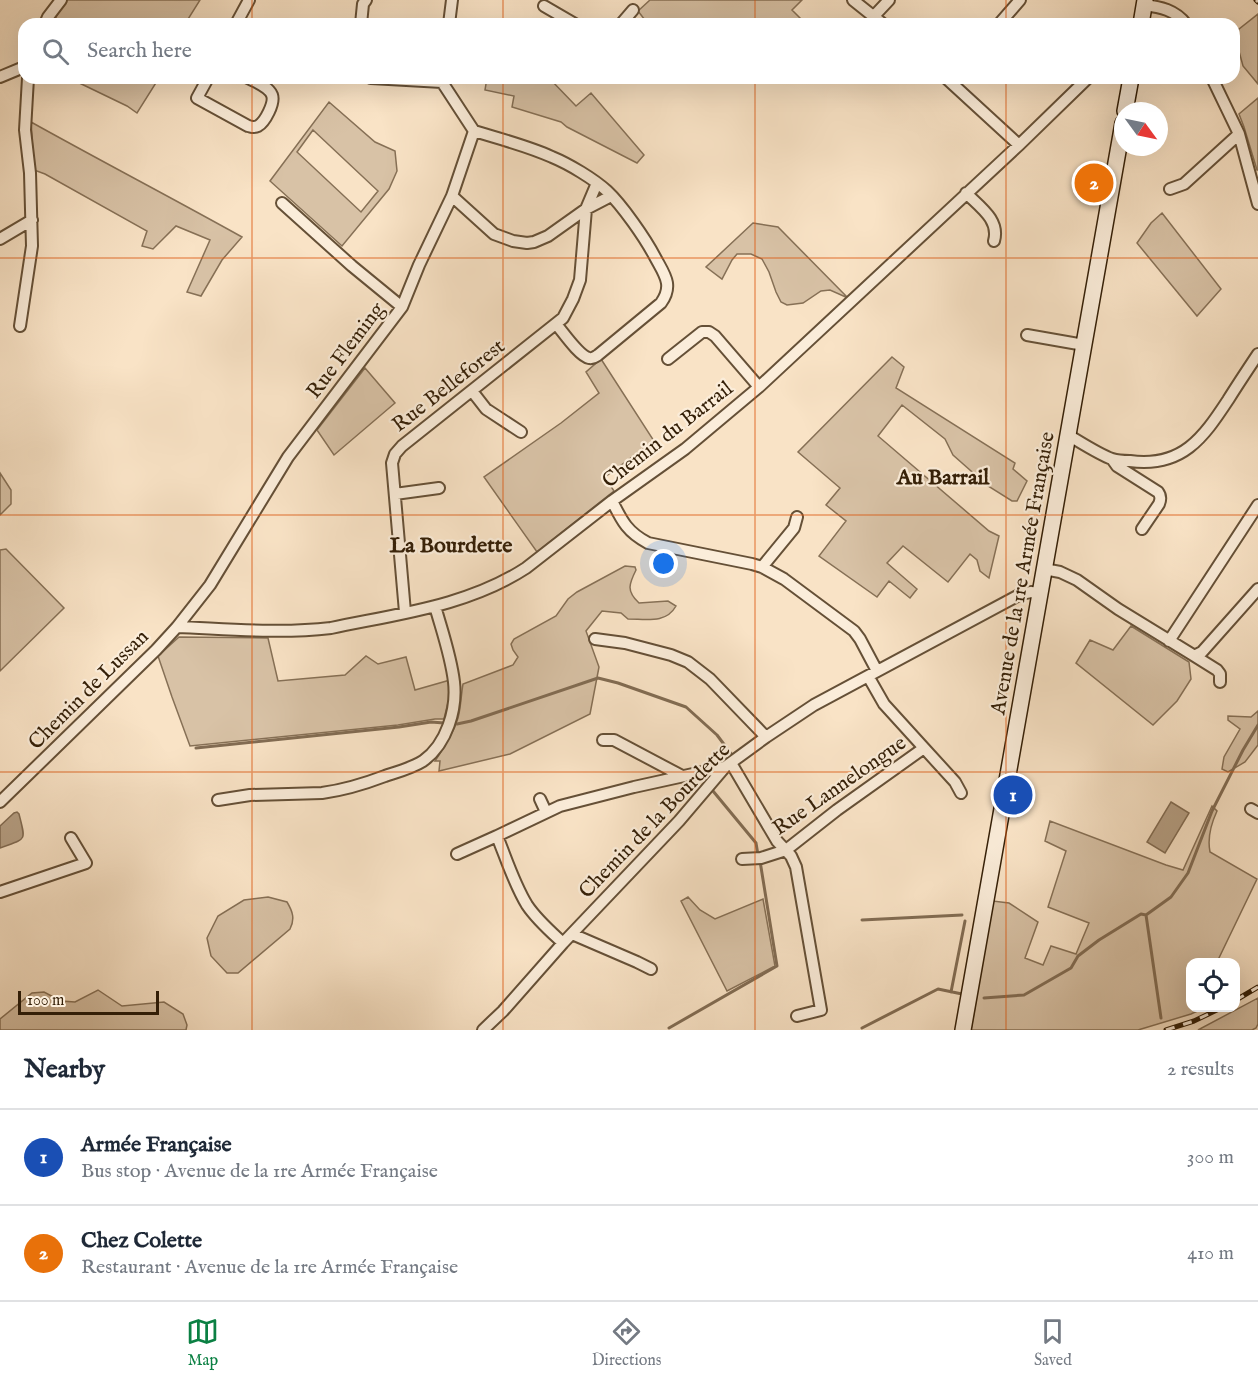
<!DOCTYPE html>
<meta charset="utf-8">
<style>
body{margin:0;font-family:"IM FELL English",serif;background:#f2f2f3;color:#1f2937}
.controls{position:absolute;right:18px;bottom:18px;display:grid;overflow:hidden;border-radius:12px;box-shadow:0 6px 24px #0002}
.controls button{width:54px;height:54px;display:grid;place-items:center;padding:0;border:0;border-bottom:2px solid #e0e1e3;background:#fff;color:#1f2937;font:30px sans-serif}
.compass{position:absolute;left:1114px;top:102px;width:54px;height:54px;border-radius:50%;background:#fff;box-shadow:0 6px 24px #0002;rotate:123deg}
.scale{position:absolute;left:18px;bottom:15px;width:141px;box-sizing:border-box;padding-left:6px;border:3px solid #341f07;border-top:0;font-size:16px;line-height:21px;white-space:nowrap;color:#341f07;-webkit-text-stroke:4px #fbedda;paint-order:stroke}
.you{position:absolute;left:664px;top:564px;width:21px;height:21px;margin:-15px;border:4px solid #fff;border-radius:50%;background:#1a73e8;box-shadow:0 0 0 9px #1a73e833}
.badge{display:grid;place-items:center;width:39px;height:39px;border-radius:50%;background:#0b8043;color:#fff;font-size:20px;font-weight:700}
.pin{position:absolute;translate:-50% -50%;border:3px solid #fff;box-shadow:0 2px 6px #0006}
.list{margin:0;padding:0;list-style:none}
h2{display:flex;justify-content:space-between;align-items:center;height:78px;margin:0;padding:0 24px;font-size:26px}
h2 small{font-size:20px;font-weight:400;color:#747a83}
.list li{display:grid;grid-template-columns:39px 1fr auto;gap:18px;align-items:center;box-sizing:border-box;height:96px;padding:0 24px;border-top:2px solid #e0e1e3}
.list b{display:block;font-size:22px;white-space:nowrap}
.list p{margin:0;font-size:20px;white-space:nowrap;color:#747a83}
.list em{font-size:20px;font-style:normal;color:#747a83}
.icon{flex:none;width:33px;height:33px;fill:none;stroke:currentColor;stroke-width:2;stroke-linecap:round;stroke-linejoin:round}
.map{position:relative;flex:none;width:1258px;height:1030px;overflow:hidden}
.search{position:absolute;background:#fff;box-shadow:0 6px 24px #0002;left:18px;right:18px;top:18px;height:66px;display:flex;align-items:center;gap:15px;box-sizing:border-box;padding:0 21px;border-radius:18px;color:#747a83;font-size:22px}
.sheet{height:270px;background:#fff}
nav{display:flex;justify-content:space-around;align-items:center;box-sizing:border-box;height:84px;border-top:2px solid #e0e1e3;background:#fff;font-size:16px;color:#747a83}
nav a{display:grid;justify-items:center;gap:3px}
nav .on{color:#0b8043}
.map>svg:first-child{display:block}
.green{fill:#d8c2a6;stroke:#867056;stroke-width:1.5;fill-rule:evenodd}
.water{fill:#b6a085;stroke:#826c53;stroke-width:1.5}
.lines{fill:none;stroke-linecap:round;stroke-linejoin:round}
.stream{stroke:#826c53;stroke-width:3}
.street-casing{stroke:#655037;stroke-width:14}
.secondary-casing{stroke:#341f07;stroke-width:18}
.street{stroke:#fbedda;stroke-width:10}
.secondary{stroke:#fbedda;stroke-width:15}
.rail-casing{stroke:#341f07;stroke-width:5}
.rail{stroke:#fbedda;stroke-width:3;stroke-dasharray:9;stroke-linecap:butt}
.grid{fill:none;stroke:#df560c;stroke-width:1.5;stroke-opacity:0.55}
.labels{text-anchor:middle;stroke-width:4.5;stroke-linejoin:round;paint-order:stroke}
.street-label{font-size:21px;fill:#341f07;stroke:#fbedda}
.neighbourhood-label{font-size:22px;font-weight:bold;fill:#341f07;stroke:#fbedda}
</style>
<div class="map">
<svg width="1258" height="1030" viewBox="0 0 1258 1030">
<rect width="100%" height="100%" fill="#f9e3c6"/>
<filter id="stains"><feTurbulence type="fractalNoise" baseFrequency=".00333" numOctaves="4"/><feColorMatrix values="0 0 0 0 .2 0 0 0 0 .09 0 0 0 0 .02 0 0 0 .5 -.17"/></filter>
<radialGradient id="worn" r=".72"><stop offset=".6" stop-color="#630" stop-opacity="0"/><stop offset="1" stop-color="#630" stop-opacity=".3"/></radialGradient>
<!-- green -->
<path class="green" d="M67 0H200L185 24H53L57 15Z
M650 0H802L792 10 806 24H648L638 11Z
M1258 14V84L1243 66 1234 33Z
M69 78H159L137 113 127 106Z
M487 78H549L576 106 591 93 644 155 637 163 567 127 561 122 512 107 514 96 485 90Z
M1258 98V170H1257L1244 127 1239 114Z
M329 102 375 142 395 151 397 171 389 189 342 246 270 181ZM313 130 378 191 361 212 297 152Z
M31 122C101 161 172 198 242 237L222 260 201 296 187 292 210 240 176 226 153 249 142 246 147 231 45 174 34 170Z
M1162 213 1221 289 1197 316 1137 243 1151 223Z
M753 223 778 227 848 298 830 290 821 291 803 303 787 305 781 302 776 292 769 272 762 259 751 254H737L732 260 722 279 706 267Z
M892 357 904 367 896 388 1015 463 1013 469 1027 481 1017 501H1012L988 486 953 455 945 439 902 405 878 436 989 531 999 536 989 578 980 571 977 560 970 554 948 582 903 546 887 563 917 589 910 598 889 581 877 597 819 556 846 521 826 505 840 488 798 452Z
M601 359 654 441 605 477 614 491 537 552 484 477 561 423 599 393 586 372Z
M365 368 395 403 334 455 317 430Z
M0 473 11 490V504L0 515Z
M6 549 64 608 0 671V550Z
M625 566 635 567 636 570C629 584 626 591 639 603L668 601 676 606C666 624 646 619 628 619L621 613 602 611 586 631 599 667 590 714 510 754 439 771 440 761H435C444 748 453 734 458 718 461 707 461 695 463 684L513 665 518 657 513 650 511 644 514 639 556 616 568 599 577 592Z
M1131 626 1189 662 1191 679 1177 701 1153 725 1076 663 1090 640 1113 650Z
M179 637 268 638 278 681 345 675 366 656 378 664 406 657 415 690 450 680 451 690 444 719H435L398 725 190 746 172 697 158 656Z
M1258 711V745L1245 762 1228 772 1222 769 1224 757 1240 729 1228 720V716L1251 717Z
M1212 806 1217 811C1211 824 1207 837 1210 852L1257 879 1217 962H1190V1008H1204L1191 1014 1138 1030H971L993 901 1009 903 1038 922 1025 958 1043 965 1051 946 1076 954 1089 923 1048 907 1066 851 1045 841 1050 821 1166 865 1183 870Z
M268 897 287 902C293 912 295 919 290 929L238 973H227L211 956 207 938 218 916 244 900Z
M688 897 700 910 715 919 763 899 775 966 727 991 681 901Z
M98 990 122 1006 164 1002 183 1014 187 1025 186 1030H0V1019L32 993 44 992 61 1001 75 1002Z
M1258 998V1024L1256 1028 1252 1030H1198Z"/>
<!-- water -->
<path class="water" d="M1171 802 1189 813 1165 853 1147 842Z
M17 812 19 814C26 842 27 838 0 848V826L14 813Z"/>
<g class="lines">
<!-- stream -->
<path class="stream" d="M457 724 471 721 598 678 618 683 686 707 717 735 732 755
M196 748 399 727 431 722 444 723
M713 791 756 843 758 855
M1146 915 1161 1018
M862 920 962 915
M951 992 965 921
M984 998 1024 995 1071 968 1078 956 1099 940 1141 914 1146 915 1171 897 1188 873 1212 811 1243 750 1258 725
M669 1028 777 966 760 861
M862 1028 938 989 962 994"/>
<!-- street casing -->
<g class="street-casing">
<path id="street" d="M853 0 883 24
M1144 5C1161 7 1175 10 1186 24
M544 6 575 24
M874 16 889 0
M45 24 48 17 61 0
M236 24 249 0
M361 24 363 4 366 0
M449 24 452 0
M621 24 633 10
M999 24 1020 0
M0 77 24 67
M208 78 197 98 248 126C253 127 254 128 258 126 265 122 275 103 272 95 269 87 256 82 248 78
M371 78 442 82
M946 78 1019 145
M1212 78 1239 134 1258 204
M474 131C500 139 528 146 552 157 569 164 594 179 607 191 622 205 645 238 655 257 664 274 674 285 661 303L598 355C595 357 593 359 589 358 579 356 563 332 556 324
M1170 189 1184 184 1239 134
M966 193C980 207 1000 220 994 241
M452 196 494 234 513 241 527 243 534 242 548 236 586 209 611 196
M282 203 352 266 402 307
M0 239 32 220
M20 326 32 246 30 173 25 130 28 78
M1027 335 1084 345
M668 359 702 332H709L715 336 759 387
M472 391 486 409 521 432
M1068 435C1080 442 1100 455 1112 459 1118 461 1125 461 1130 461 1182 468 1203 438 1228 400 1238 384 1248 369 1258 354
M1112 459 1117 466 1158 492C1161 496 1161 499 1159 504L1142 529
M395 494 439 488
M612 501C622 521 627 532 648 543L752 564 762 567 784 579 854 631 860 639 877 671
M762 567 794 528 797 517
M1044 569 1060 572 1077 580 1118 609 1193 655H1196L1202 652 1258 589
M405 612 392 463 395 454 402 446 563 318 573 299 580 280 586 209 597 183
M177 627C228 629 280 634 331 628 397 614 468 606 526 568L612 501 685 449 759 387 1019 145 1088 78
M595 639 625 643 671 655 688 662 710 679 766 737
M1169 641 1258 505
M1193 655 1217 670 1220 674V682
M603 740H614L682 776
M924 748 955 782 961 793
M731 763 777 841 791 856 796 867 821 1010 797 1016
M540 799 546 812
M218 800 250 795 322 793C344 790 364 784 385 776 397 772 412 768 423 761 447 744 457 709 454 682 451 656 442 631 435 606
M0 802 156 650 177 627 210 585 288 457 402 307 419 265 452 196 474 131 442 82V78
M1251 809 1258 813
M457 854 497 836
M742 859 761 858 786 850 837 810 924 748 884 704 868 676
M0 892 86 863 71 838
M572 934 637 962 651 969
M563 943C550 931 537 920 527 905 514 884 506 858 497 836L560 806 634 787 725 767
M483 1030 503 1011 563 943 679 821 725 767 766 737 814 705 1021 594 1031 592 1040 593"/>
</g>
<!-- secondary casing -->
<g class="secondary-casing">
<path id="secondary" d="M1141 24 1145 0
M1125 111 1131 78
M963 1030 1123 123"/>
</g>
<!-- street -->
<use href="#street" class="street"/>
<!-- secondary -->
<use href="#secondary" class="secondary"/>
<!-- rail casing -->
<g class="rail-casing">
<path id="rail" d="M1256 0 1258 2
M1236 1000 1258 987
M1166 1030 1194 1021 1221 1008"/>
</g>
<!-- rail -->
<use href="#rail" class="rail"/>
</g>
<!-- grid -->
<path class="grid" d="M252 0V24M503 0V24M755 0V24M1006 0V24M252 78V1030M503 78V1030M755 78V1030M1006 78V1030M0 258H1258M0 515H1258M0 772H1258"/>
<g class="labels">
<!-- street labels -->
<g class="street-label">
<text transform="translate(345 350) rotate(-53)" y="7">Rue Fleming</text>
<text transform="translate(448 385) rotate(-38)" y="7">Rue Belleforest</text>
<text transform="translate(667 434) rotate(-38)" y="7">Chemin du Barrail</text>
<text transform="translate(1022 573) rotate(-80)" y="7">Avenue de la 1re Armée Française</text>
<text transform="translate(88 689) rotate(-45)" y="7">Chemin de Lussan</text>
<text transform="translate(839 785) rotate(-35)" y="7">Rue Lannelongue</text>
<text transform="translate(654 820) rotate(-46)" y="7">Chemin de la Bourdette</text>
</g>
<!-- neighbourhood labels -->
<g class="neighbourhood-label">
<text x="943" y="484">Au Barrail</text>
<text x="451" y="552">La Bourdette</text>
</g>
</g>
<rect width="100%" height="100%" filter="url(#stains)"/>
<rect width="100%" height="100%" fill="url(#worn)"/>
</svg>
<div class="controls">
<button><svg class="icon" aria-label="locate" viewBox="0 0 24 24"><circle cx="12" cy="12" r="6"/><path d="M12 2v4M12 18v4M2 12h4M18 12h4"/></svg></button>
</div>
<svg class="compass" viewBox="-18 -18 36 36"><path d="M0-13l5 13h-10z" fill="#e53935"/><path d="M0 13l5-13h-10z" fill="#747a83"/></svg>
<div class="scale">100 m</div>
<div class="you"></div>
<div class="pin badge" style="left:1013px;top:795px;background:#1a4fb4">1</div>
<div class="pin badge" style="left:1094px;top:183px;background:#e8710a">2</div>
<div class="search"><svg class="icon" aria-label="search" viewBox="0 0 24 24"><circle cx="10" cy="10" r="6"/><path d="M15 15l6 6"/></svg>Search here</div>
</div>
<section class="sheet">
<h2>Nearby<small>2 results</small></h2>
<ul class="list">
<li><span class="badge" style="background:#1a4fb4">1</span><div><b>Armée Française</b><p>Bus stop · Avenue de la 1re Armée Française</p></div><em>300 m</em></li>
<li><span class="badge" style="background:#e8710a">2</span><div><b>Chez Colette</b><p>Restaurant · Avenue de la 1re Armée Française</p></div><em>410 m</em></li>
</ul>
</section>
<nav>
<a class="on"><svg class="icon" aria-label="map" viewBox="0 0 24 24"><path d="M3 6l6-2 6 2 6-2v14l-6 2-6-2-6 2zM9 4v14M15 6v14"/></svg>Map</a>
<a><svg class="icon" aria-label="directions" viewBox="0 0 24 24"><path d="M12 3l9 9-9 9-9-9zM9 14v-3h6M13 9l2 2-2 2"/></svg>Directions</a>
<a><svg class="icon" aria-label="saved" viewBox="0 0 24 24"><path d="M7 4h10v16l-5-4-5 4z"/></svg>Saved</a>
</nav>
